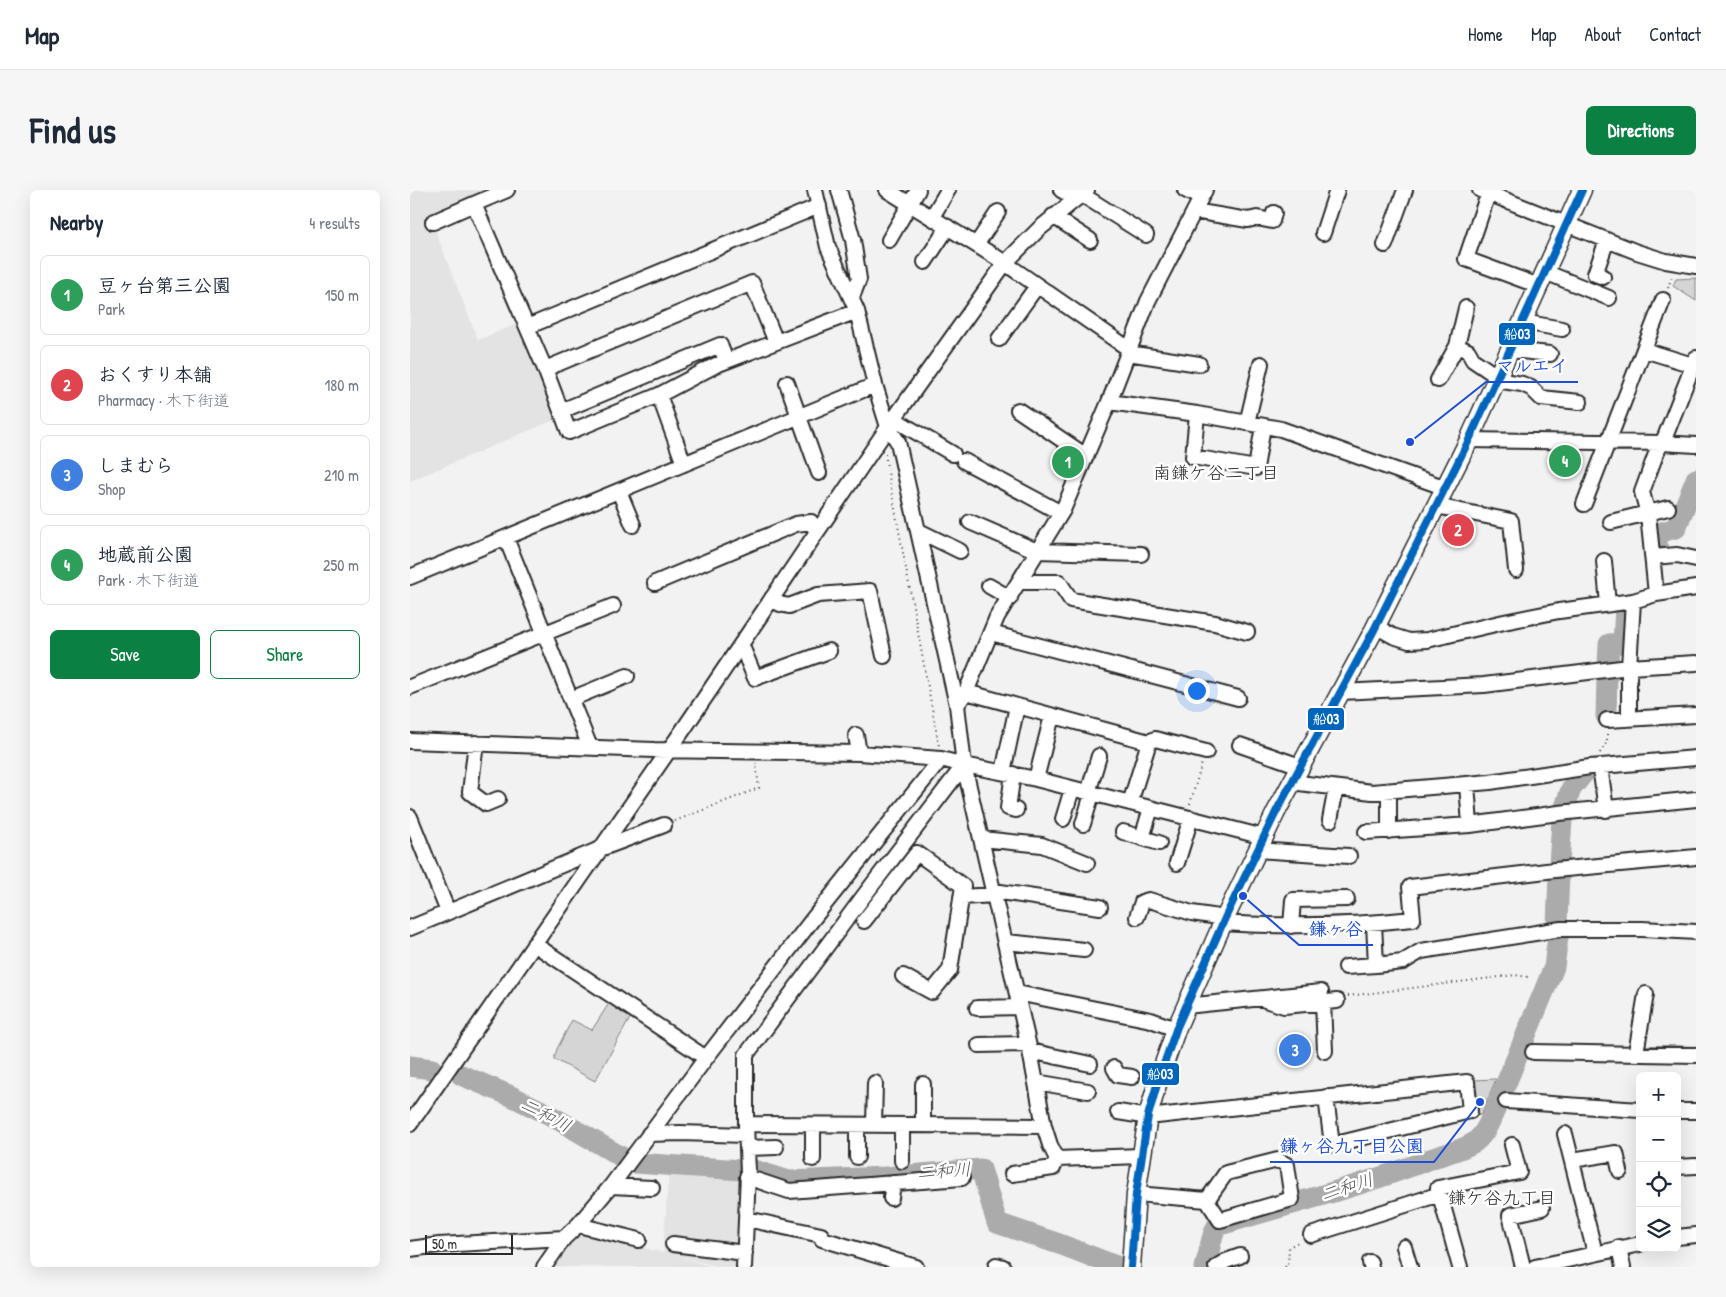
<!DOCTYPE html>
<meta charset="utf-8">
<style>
body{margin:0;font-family:"Patrick Hand","Klee One",sans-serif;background:#f6f6f7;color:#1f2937}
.controls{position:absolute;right:15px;bottom:15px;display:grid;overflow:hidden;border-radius:8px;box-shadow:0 5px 20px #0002}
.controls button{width:45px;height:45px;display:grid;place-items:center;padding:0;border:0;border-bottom:1px solid #e0e1e3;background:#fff;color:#1f2937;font:25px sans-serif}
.scale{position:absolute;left:15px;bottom:12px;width:88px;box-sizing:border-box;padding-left:5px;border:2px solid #2b2b2b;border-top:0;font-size:14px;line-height:18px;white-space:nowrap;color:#2b2b2b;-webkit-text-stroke:4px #fff;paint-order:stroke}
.you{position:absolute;left:786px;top:500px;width:18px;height:18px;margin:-12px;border:4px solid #fff;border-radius:50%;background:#1a73e8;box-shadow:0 0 0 8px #1a73e833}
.badge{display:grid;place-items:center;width:32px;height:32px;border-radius:50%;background:#0b8043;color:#fff;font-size:16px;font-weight:700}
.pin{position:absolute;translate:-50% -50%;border:2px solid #fff;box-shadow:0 1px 5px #0006}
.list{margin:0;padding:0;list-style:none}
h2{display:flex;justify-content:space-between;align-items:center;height:65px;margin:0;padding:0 20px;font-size:21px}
h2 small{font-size:16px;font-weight:400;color:#747a83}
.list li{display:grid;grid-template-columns:32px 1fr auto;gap:15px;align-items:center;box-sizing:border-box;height:80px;margin:0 10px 10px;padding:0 10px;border:1px solid #e0e1e3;border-radius:8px}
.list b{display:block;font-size:19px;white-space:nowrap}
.list p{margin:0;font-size:16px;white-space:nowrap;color:#747a83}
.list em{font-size:16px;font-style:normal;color:#747a83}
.actions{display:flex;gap:10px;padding:15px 20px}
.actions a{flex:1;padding:11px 0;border:1px solid #0b8043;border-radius:8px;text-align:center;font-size:18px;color:#0b8043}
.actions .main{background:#0b8043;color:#fff}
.icon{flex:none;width:28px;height:28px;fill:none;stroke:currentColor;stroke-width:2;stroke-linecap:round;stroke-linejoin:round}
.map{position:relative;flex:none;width:1286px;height:1077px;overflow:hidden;border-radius:8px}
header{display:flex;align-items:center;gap:30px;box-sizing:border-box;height:70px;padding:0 25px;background:#fff;border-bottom:1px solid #e0e1e3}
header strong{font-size:24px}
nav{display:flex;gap:28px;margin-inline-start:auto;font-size:18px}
.intro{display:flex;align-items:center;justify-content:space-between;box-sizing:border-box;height:120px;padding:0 30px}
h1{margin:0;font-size:35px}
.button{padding:12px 22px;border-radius:8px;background:#0b8043;color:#fff;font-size:18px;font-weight:700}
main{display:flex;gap:30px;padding:0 30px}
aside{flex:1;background:#fff;border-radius:8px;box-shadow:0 5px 20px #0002}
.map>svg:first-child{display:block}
.built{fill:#e3e3e3}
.green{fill:#d5d5d5;stroke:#808080}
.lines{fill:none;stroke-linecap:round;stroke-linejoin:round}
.river{stroke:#ababab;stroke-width:21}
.minor-casing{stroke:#2b2b2b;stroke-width:18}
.major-casing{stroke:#2b2b2b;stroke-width:21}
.path{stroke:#2b2b2b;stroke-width:2;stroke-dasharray:1 4;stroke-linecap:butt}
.minor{stroke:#fff;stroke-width:14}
.major{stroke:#fff;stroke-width:18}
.bus-1-casing{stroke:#fff;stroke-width:11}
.bus-1{stroke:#0065bd;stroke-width:8}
.labels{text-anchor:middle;stroke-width:5;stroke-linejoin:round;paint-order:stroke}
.neighbourhood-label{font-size:18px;fill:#2b2b2b;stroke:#fff}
.water-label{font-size:18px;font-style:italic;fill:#585858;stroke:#fff}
.leader{fill:none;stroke:#1d4ed8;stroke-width:2}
.callout-dot{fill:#1d4ed8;stroke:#fff;stroke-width:2}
.callout-label{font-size:18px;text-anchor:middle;font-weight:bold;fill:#1d4ed8;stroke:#fff;stroke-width:5;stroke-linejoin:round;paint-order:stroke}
.line-badge{stroke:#fff;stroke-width:2}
.badge-label{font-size:14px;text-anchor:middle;font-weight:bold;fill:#fff}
</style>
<header>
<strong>Map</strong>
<nav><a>Home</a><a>Map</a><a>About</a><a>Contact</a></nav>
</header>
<div class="intro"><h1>Find us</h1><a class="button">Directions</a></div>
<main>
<aside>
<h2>Nearby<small>4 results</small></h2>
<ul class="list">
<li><span class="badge" style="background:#2e9e5b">1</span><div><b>豆ヶ台第三公園</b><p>Park</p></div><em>150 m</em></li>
<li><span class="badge" style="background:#e0444e">2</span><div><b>おくすり本舗</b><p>Pharmacy · 木下街道</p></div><em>180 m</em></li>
<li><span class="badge" style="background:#3f7fe0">3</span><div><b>しまむら</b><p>Shop</p></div><em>210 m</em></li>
<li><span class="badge" style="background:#2e9e5b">4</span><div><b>地蔵前公園</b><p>Park · 木下街道</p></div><em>250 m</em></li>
</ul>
<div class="actions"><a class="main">Save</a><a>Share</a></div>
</aside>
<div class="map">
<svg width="1286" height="1077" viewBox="0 0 1286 1077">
<rect width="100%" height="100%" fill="#f2f2f2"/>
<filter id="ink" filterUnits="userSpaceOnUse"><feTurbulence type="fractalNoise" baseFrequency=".02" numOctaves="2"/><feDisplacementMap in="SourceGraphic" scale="10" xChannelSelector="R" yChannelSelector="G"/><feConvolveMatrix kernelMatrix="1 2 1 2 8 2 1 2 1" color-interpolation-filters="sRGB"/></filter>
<g filter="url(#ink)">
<!-- built -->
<path class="built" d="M0 0H81L20 27 68 150 109 133 149 228 0 291Z
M259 978 333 984 331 1077H309L264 1065 303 1077H137L169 1039 253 1063Z"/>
<!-- green -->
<path class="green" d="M1286 88V111L1263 96 1266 89Z
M1150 254H1167L1155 287 1150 288Z
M656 257 668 269 664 286 647 275Z
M201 810 223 823 185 891 144 869 147 859 162 830 182 840Z
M1086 889 1071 925 1064 926 1063 890Z"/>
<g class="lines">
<!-- river -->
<path class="river" d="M1248 361 1246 346 1248 343 1266 338 1286 289
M1198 475 1199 454 1213 453 1215 417
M1196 526 1197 486
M1155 617 1161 599 1174 583
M1149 674 1152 630
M1147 735 1149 684
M0 876 22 879
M51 885 101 906 138 924 217 970
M1090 908 1144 777 1148 747
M225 973 332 980
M344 980 379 991 475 987 571 979 587 1033 652 1055 709 1077
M794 1077C801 1064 799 1049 807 1036 879 1014 953 996 1023 968 1033 965 1059 957 1066 951 1076 943 1082 927 1087 915"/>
<!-- minor casing -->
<g class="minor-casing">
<path id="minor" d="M97 0 64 14 135 179 159 242 249 205 306 175 447 121
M405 0 418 57 447 121 465 195 478 237 488 252 547 515 554 575 620 861 634 936 640 955 647 969 731 966
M429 0 443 50 449 89 442 107
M477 0 589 69 719 159
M651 0 665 8
M775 0 785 5
M1070 0 1227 62 1256 71 1286 76
M671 4 736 45
M1075 13 1056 69 1129 96
M784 21 838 30 847 28 862 31 864 23
M643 26 680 50
M522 27 538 0
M23 32 64 14
M913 43 927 0
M479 50 508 0
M566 55 588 22
M975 55 995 0
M515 72 538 37
M1135 82 1199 108
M1193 87 1185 84 1197 50
M1113 132 1152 139
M117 137 409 16
M589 149 627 96
M1047 156 1058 161 1063 170 1088 187
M1100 160 1140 164
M1234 160 1286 176
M718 163 789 174
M135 179 342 93 366 152
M1028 190 1047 156 1056 118
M1086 190 1112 194 1121 198 1131 208 1170 212
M377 193 409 283
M249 205 274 274
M699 212 787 224 871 239 1036 298
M608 220 676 266
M151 221 310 155 316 171
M787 224 783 267 846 278 853 236
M484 229 543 264
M837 233 851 174
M1059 250 1252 253 1286 255
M554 271 651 323
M209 301 223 335
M1174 314 1253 110
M1026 316 1101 331 1106 380
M560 332 627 361 731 364
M1201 332 1258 318
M509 341 550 361
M96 348 180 557
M1243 367 1267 365 1286 369
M1194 371 1198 414
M0 387 465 195
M610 392H649L661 410 805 433 837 442
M245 393 386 334 401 332 407 342
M579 396 600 408
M1246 404 1238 324 1232 302 1247 261 1255 247 1286 168
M362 408 370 414 379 416 408 405 460 401 474 466
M965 436 983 446 999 451 1017 450 1094 432 1149 421 1223 411 1246 404 1286 398
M581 443 828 508
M331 454 345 488 419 461
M0 497 203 416
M556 502 739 552
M930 502 1074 495 1219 477 1286 473
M161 509 217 486
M547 515 556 502 587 427 653 320 699 212 738 111 795 0
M1219 529V477L1223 411
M1197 530 1286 525
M446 545 449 563
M0 551 244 560 449 563 531 569 554 575 626 589 854 647
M66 553 60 602 76 614 88 609
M830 555 890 576
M1190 576 1196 620
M593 582 607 516
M603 584 598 618 606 620
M626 589 642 526
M881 592 962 602 1080 592 1180 577 1286 568
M1057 594 1060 635
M979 601V641
M678 603 689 566
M720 613 739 552 745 549 796 562
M0 627 38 722
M653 629 662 599
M920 630 926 598
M673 634 682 604
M713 642 749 653
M956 642 1060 635 1149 623 1286 609
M732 648 741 618
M572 649 632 655 677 673
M847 660 939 666
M767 673 781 628
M584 701 690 717
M551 707 585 705
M727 727 732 712 739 710 782 723 815 728
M454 731 507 663 553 696 540 780 522 802 493 786
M812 733C876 737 939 736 1003 729L1000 697 1145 680 1286 667
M964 733 966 775 993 772 1011 761 1151 739H1232L1286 742
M881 736 883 710 937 709
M0 738 190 659 254 635
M596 752 674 760
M124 754 296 868
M936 777 966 775
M607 803 741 830 760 837H767
M855 810 874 816 927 811
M913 812 915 861
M776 816 911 802
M567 818 610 817
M569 855 618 854
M620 861 680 874
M1123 862 1286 865
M1226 863 1236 804
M704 878 708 885 722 887
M626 892 678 901
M1096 911 1230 920
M1267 921H1286
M708 922 733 926H747L1057 892 1060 921 922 955 916 907
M0 934 273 540 478 237 573 104 595 73 629 39 677 0
M336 934 634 936
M447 935V967
M464 935 465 893
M513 935V894
M239 944 270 943 336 945
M1155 944 1185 1063
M337 958 366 957
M403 969V935
M1162 970 1206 963 1210 981
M492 971V935
M1267 977 1286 976
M602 984 643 978 647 969
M337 987 379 1001 552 988
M201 996 242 998
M726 1004 797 1010 810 1030 882 1009 877 975 868 970 816 983 797 1010
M481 1008 483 993
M337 1029 411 1045 412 1049 506 1077
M168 1035 229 1050
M901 1045 1030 1004
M1267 1047 1286 1045
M263 1054 335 1063
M994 1057 1000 1077
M1209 1057 1213 1077
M0 1059 29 1055 154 1048
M960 1072 961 1077
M586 1075 593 1077
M134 1077 154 1048 168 1035 201 996 296 868 402 730 531 569
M334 1077 338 983 336 934V865L453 707 554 575
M806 1077 816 1071 830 1066
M1050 1077 1028 998 1109 982 1102 955
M1113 1077 1100 1025 1132 1018
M1125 1077 1230 1054"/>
</g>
<!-- major casing -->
<g class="major-casing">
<path id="major" d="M721 1077 726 1004 738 926 748 891 767 837 815 728 866 622 964 440 1059 250 1172 0"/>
</g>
<!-- path -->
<path class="path" d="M1258 98 1262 86
M476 264V271L529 556
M1190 563 1197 552V542
M780 614 792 573
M265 631 349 598 346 573
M938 806 1105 785 1118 787
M875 1077 878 1075 879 1057 890 1051"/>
<!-- minor -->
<use href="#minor" class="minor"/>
<!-- major -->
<use href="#major" class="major"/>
<!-- bus-1 casing -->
<g class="bus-1-casing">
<path id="bus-1" d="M721 1077 726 1004 738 926 748 891 767 837 815 728 866 622 964 440 1059 250 1172 0"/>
</g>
<!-- bus-1 -->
<use href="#bus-1" class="bus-1"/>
</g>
</g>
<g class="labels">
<!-- neighbourhood labels -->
<g class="neighbourhood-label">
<text x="806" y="289">南鎌ケ谷二丁目</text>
<text x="1092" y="1014">鎌ケ谷九丁目</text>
</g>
<!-- water labels -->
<g class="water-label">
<text transform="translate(136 925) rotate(27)" y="6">二和川</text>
<text transform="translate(534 981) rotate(-4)" y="6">二和川</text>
<text transform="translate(937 997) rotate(-18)" y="6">二和川</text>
</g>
</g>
<!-- callouts -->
<path class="leader" d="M1000 252L1076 192H1168M833 706L889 755H963M1070 912L1024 972H860"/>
<g class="callout-dot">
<circle cx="1000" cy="252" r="5"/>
<circle cx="833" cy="706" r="5"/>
<circle cx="1070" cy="912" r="5"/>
</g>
<g class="callout-label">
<text x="1122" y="182">マルエイ</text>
<text x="926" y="745">鎌ヶ谷</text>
<text x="942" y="962">鎌ヶ谷九丁目公園</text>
</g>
<g class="line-badge">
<rect x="1088" y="132" width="38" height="24" rx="5" fill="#0065bd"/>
<rect x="897" y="517" width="38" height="24" rx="5" fill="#0065bd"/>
<rect x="731" y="872" width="39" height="24" rx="5" fill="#0065bd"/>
</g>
<g class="badge-label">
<text x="1107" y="149">船03</text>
<text x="916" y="534">船03</text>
<text x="750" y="889">船03</text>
</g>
</svg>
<div class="controls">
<button>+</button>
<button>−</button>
<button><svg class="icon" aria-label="locate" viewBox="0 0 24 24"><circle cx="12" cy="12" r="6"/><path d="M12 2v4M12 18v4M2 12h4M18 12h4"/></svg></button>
<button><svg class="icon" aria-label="layers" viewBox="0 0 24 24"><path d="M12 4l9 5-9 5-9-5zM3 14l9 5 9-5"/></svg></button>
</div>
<div class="scale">50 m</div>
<div class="you"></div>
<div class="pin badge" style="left:658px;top:272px;background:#2e9e5b">1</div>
<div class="pin badge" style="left:1048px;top:340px;background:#e0444e">2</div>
<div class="pin badge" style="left:885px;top:860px;background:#3f7fe0">3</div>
<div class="pin badge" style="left:1155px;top:271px;background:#2e9e5b">4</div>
</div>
</main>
